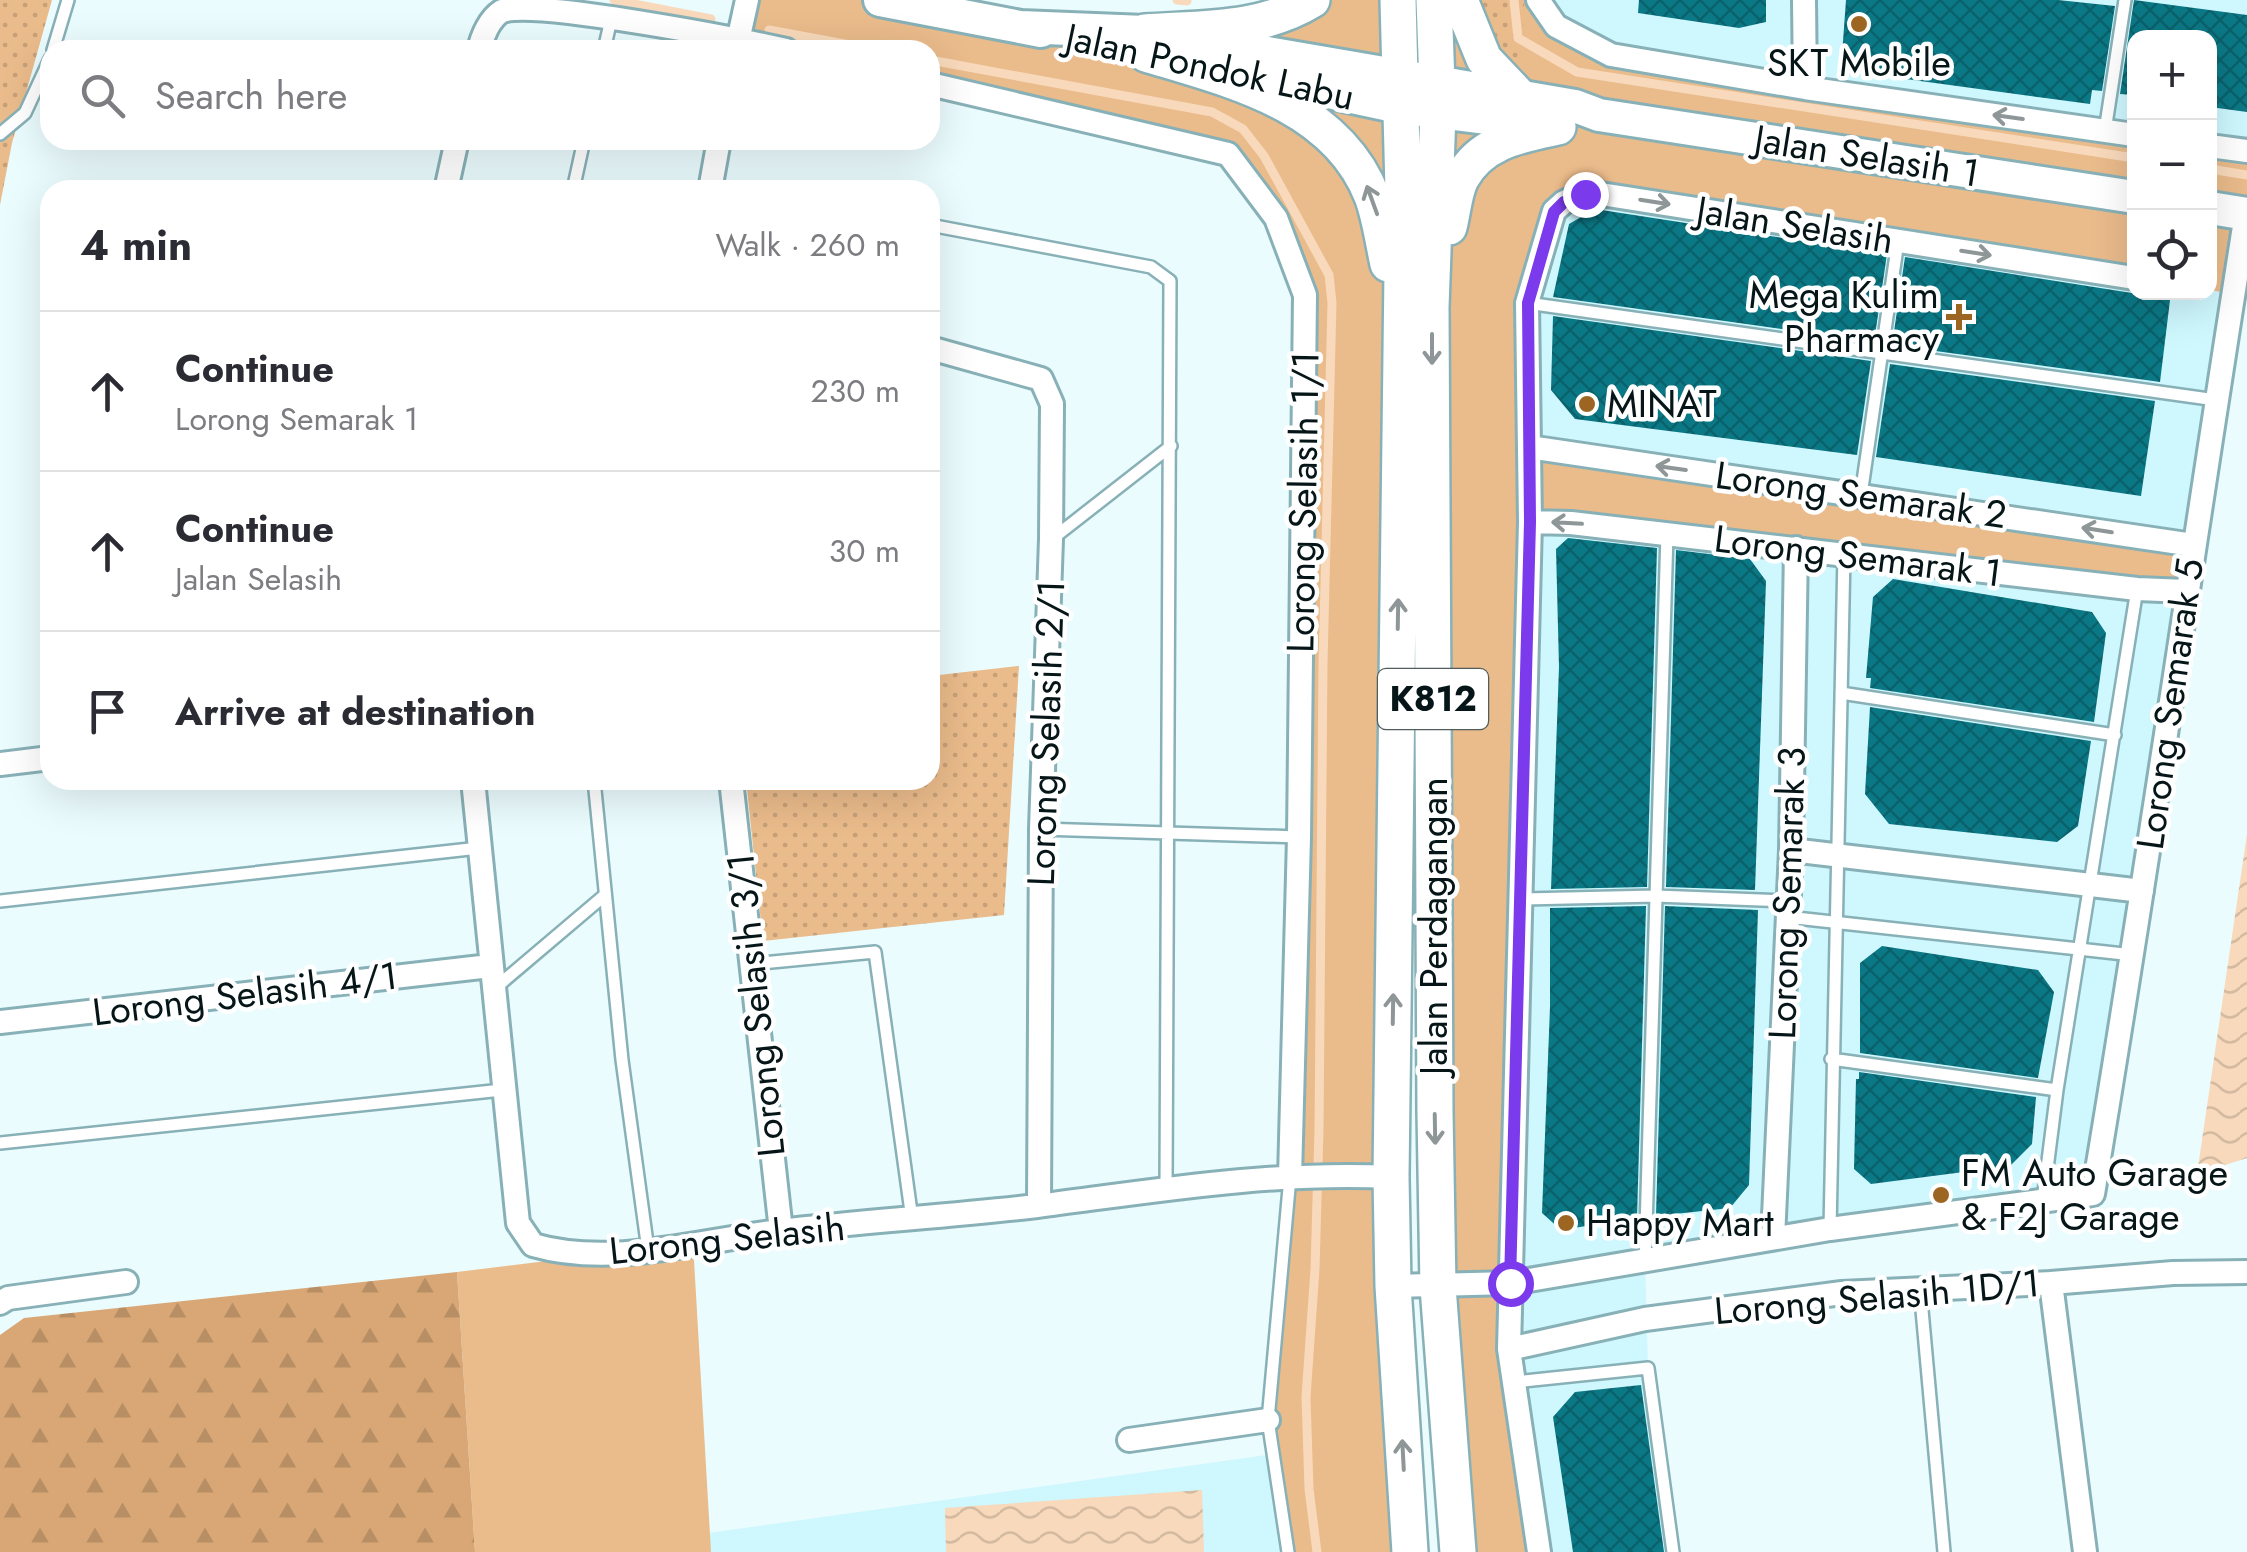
<!DOCTYPE html>
<meta charset="utf-8">
<style>
body{margin:0;font-family:Jost,sans-serif;background:#f2f2f3;color:#2b2b33}
.controls{position:absolute;right:30px;top:30px;display:grid;overflow:hidden;border-radius:20px;box-shadow:0 10px 40px #0002}
.controls button{width:90px;height:90px;display:grid;place-items:center;padding:0;border:0;border-bottom:2px solid #e1e1e2;background:#fff;color:#2b2b33;font:50px sans-serif}
.stop{position:absolute;width:30px;height:30px;margin:-22px;border:8px solid #7c3aed;border-radius:50%;background:#fff}
.stop.end{background:#7c3aed;border-color:#fff;box-shadow:0 2px 10px #0008}
.list{margin:0;padding:0;list-style:none}
h2{display:flex;justify-content:space-between;align-items:center;height:130px;margin:0;padding:0 40px;font-size:42px}
h2 small{font-size:32px;font-weight:400;color:#7c7c81}
.list li{display:grid;grid-template-columns:65px 1fr auto;gap:30px;align-items:center;box-sizing:border-box;height:160px;padding:0 40px;border-top:2px solid #e1e1e2}
.list b{display:block;font-size:38px;white-space:nowrap}
.list p{margin:0;font-size:32px;white-space:nowrap;color:#7c7c81}
.list em{font-size:32px;font-style:normal;color:#7c7c81}
.icon{flex:none;width:55px;height:55px;fill:none;stroke:currentColor;stroke-width:2;stroke-linecap:round;stroke-linejoin:round}
.map{position:relative;flex:none;width:2247px;height:1552px;overflow:hidden}
.search{position:absolute;background:#fff;box-shadow:0 10px 40px #0002;left:40px;top:40px;width:900px;height:110px;display:flex;align-items:center;gap:25px;box-sizing:border-box;padding:0 35px;border-radius:30px;color:#7c7c81;font-size:38px}
.panel{position:absolute;background:#fff;box-shadow:0 10px 40px #0002;left:40px;top:180px;width:900px;height:610px;border-radius:30px}
.map>svg:first-child{display:block}
.built{fill:#cef7fe;fill-rule:evenodd}
.grass{fill:#eabb8b}
.forest{fill:url(#forest-firs)}
.park{fill:url(#park-dots)}
.water{fill:url(#water-waves)}
.lines{fill:none;stroke-linecap:round;stroke-linejoin:round}
.stream{stroke:#f8d9bb;stroke-width:9}
.building{fill:url(#building-cross-hatch)}
.lane-casing{stroke:#88b1b7;stroke-width:16}
.street-casing{stroke:#88b1b7;stroke-width:28}
.secondary-casing{stroke:#88b1b7;stroke-width:38}
.primary-casing{stroke:#88b1b7;stroke-width:40}
.lane{stroke:#fff;stroke-width:11}
.street{stroke:#fff;stroke-width:22}
.secondary{stroke:#fff;stroke-width:32}
.primary{stroke:#fff;stroke-width:35}
.oneway{stroke:#8f9697}
.route{stroke:#7c3aed;stroke-width:12}
.poi-dot{fill:#9d6522;stroke:#fff;stroke-width:4}
.labels{text-anchor:middle;stroke-width:9;stroke-linejoin:round;paint-order:stroke}
.shield{fill:#fff;stroke:#515c5d;stroke-width:2.5}
.shield-label{font-size:35px;font-weight:bold;fill:#061618}
.poi-label{font-size:38px;fill:#061618;stroke:#fff;text-anchor:start}
.street-label{font-size:38px;fill:#061618;stroke:#fff}
</style>
<div class="map">
<svg width="2247" height="1552" viewBox="0 0 2247 1552">
<defs>
<pattern id="forest-firs" width="22" height="20" patternUnits="userSpaceOnUse" patternTransform="scale(2.5)"><rect width="22" height="20" fill="#d8a775"/><path d="M5 1l3.5 6h-7zM16 11l3.5 6h-7z" fill="#b88f64"/></pattern>
<pattern id="park-dots" width="8" height="8" patternUnits="userSpaceOnUse" patternTransform="scale(2.5)"><rect width="8" height="8" fill="#eabb8b"/><path d="M2 2h.1M6 6h.1" fill="none" stroke="#c7a077" stroke-width="1.8" stroke-linecap="round"/></pattern>
<pattern id="water-waves" width="16" height="10" patternUnits="userSpaceOnUse" patternTransform="scale(2.5)"><rect width="16" height="10" fill="#f8d9bb"/><path d="M0 5q4-4 8 0t8 0" fill="none" stroke="#d3baa0"/></pattern>
<pattern id="building-cross-hatch" width="8" height="8" patternUnits="userSpaceOnUse" patternTransform="scale(2.5)"><rect width="8" height="8" fill="#0b7885"/><path d="M0 0l8 8M0 8l8-8" fill="none" stroke="#09616c"/></pattern>
</defs>
<rect width="100%" height="100%" fill="#ebfcfe"/>
<!-- built -->
<path class="built" d="M1524 0H2247V214L2093 1194 1645 1261 1648 1368 1679 1552H1458L1432 294 1572 125 1598 115ZM2134 38H2210V292H2134Z
M1296 1451 1304 1552H711L708 1533Z"/>
<!-- grass -->
<path class="grass" d="M747 0H880L1399 107 1391 1177 1412 1552H1288L1268 1420 1296 1178 1305 295 1276 218 1228 154 930 84V50H786L739 39Z
M1312 0H1398L1399 75 1232 26Z
M1434 0H1538L1590 46 2134 135V192L1436 82Z
M1438 112 1572 125 1599 115 2134 197V278L1601 194 1564 202 1527 303 1528 446 2193 545 2186 591 1530 522 1511 1283 1539 1552H1458Z
M2210 146 2247 151V209L2210 203Z
M2210 208 2247 214V288L2233 294 2210 290Z
M693 1243 711 1552H475L457 1272Z"/>
<!-- forest -->
<path class="forest" d="M457 1272 475 1552H0V1335L24 1318Z"/>
<!-- park -->
<path class="park" d="M0 0H52L12 143 0 205Z
M1460 0H1524L1521 98Z
M1019 666 1004 915 763 941 746 780H930V676Z"/>
<!-- water -->
<path class="water" d="M2247 834V1158L2197 1174Z
M1202 1490 1204 1552H946L945 1508Z"/>
<g class="lines">
<!-- stream -->
<path class="stream" d="M614 0 711 19
M1177 0 1187 1
M1514 0 1518 38 1577 72 2134 158
M769 30 877 50
M930 60 1212 112 1243 129 1264 156 1329 275 1332 303 1323 664 1319 1130 1315 1269 1306 1397 1309 1489 1317 1552
M2210 169 2247 175"/>
</g>
<!-- building -->
<path class="building" d="M1639 0H1766V22L1739 28 1638 13Z
M1846 0H2058L2115 6 2102 91 2092 90 2090 104 1869 74 1842 55Z
M2134 0 2247 15V112L2210 107V38H2134V95L2120 94Z
M1595 209 1887 254 1874 342 1553 297 1569 224Z
M1905 257 2132 293 2171 292 2160 382 1892 345Z
M1553 316 1871 361 1857 455 1575 419 1551 390Z
M1890 364 2155 401 2141 496 1876 457Z
M1568 538 1657 548 1647 887 1551 889 1559 667 1556 549Z
M1676 550 1750 559 1766 581 1755 890 1666 887Z
M1893 579 2092 612 2106 633 2094 722 1870 688 1871 678H1866L1873 597Z
M1870 707 2091 741 2078 826 2057 842 1889 824 1865 794Z
M1646 906 1637 1218 1561 1230 1542 1213 1550 1007V908Z
M1665 906 1758 910 1749 1185 1730 1208 1656 1216Z
M1882 946 2038 970 2054 992 2038 1078 1860 1053V963Z
M1859 1072 2036 1097 2032 1144 2010 1166 1871 1184 1854 1169 1856 1079H1859Z
M1641 1385 1664 1552H1573L1553 1417 1575 1392Z"/>
<g class="lines">
<!-- lane casing -->
<g class="lane-casing">
<path id="lane" d="M53 50 68 0
M604 50 612 15
M2105 131 2125 0
M0 134 25 113 50 59
M573 190 584 140
M930 225 1151 267 1170 281 1166 1188
M1527 303 2216 400
M1861 495 1898 241
M1052 539 1171 446
M1841 693 2115 735
M594 780 622 1060 648 1250
M1041 829 1299 837
M1521 899 1656 896 1787 901
M0 901 479 848
M1787 917 2133 955
M751 964 875 952 912 1219
M494 989 605 895
M1831 1059 2057 1090
M0 1143 502 1090
M2043 1200 2057 1090 2137 589
M1830 1229 1844 554
M1645 1261 1667 534
M1920 1288 1944 1552
M1515 1382 1648 1368 1673 1552
M1288 1552 1268 1420 1290 1177"/>
</g>
<!-- street casing -->
<g class="street-casing">
<path id="street" d="M1538 0 1556 26 1611 55 1805 88 2134 135
M1804 0 1805 88
M479 50C482 36 490 18 502 11 538 0 738 39 786 50
M736 50 747 0
M930 84 1228 154 1276 218 1305 295 1299 837 1290 1177
M2210 146 2247 151
M446 190 457 140
M710 190 719 140
M930 348 1041 379 1052 404 1051 539 1041 829 1039 1205
M1529 447 2193 545
M1530 522 1571 523 2137 589 2186 591
M0 764 50 758
M473 780 518 1223 533 1245C612 1268 701 1240 780 1231 866 1221 951 1216 1037 1206 1154 1191 1272 1171 1391 1177
M731 780 781 1231
M1791 850 2142 891
M0 1022 490 966
M1773 1238 1791 850 1796 548
M2051 1283 2085 1552
M1393 1286 1511 1283 1830 1229 2093 1194C2148 868 2194 541 2246 214
M0 1303 8 1298 126 1282
M1509 1349 1645 1319 1842 1293 2051 1283 2173 1273 2247 1272
M1129 1440 1268 1420
M1539 1552 1509 1349 1530 522 1527 303 1554 211 1564 202 1585 193 1601 194 2134 278"/>
</g>
<!-- secondary casing -->
<g class="secondary-casing">
<path id="secondary" d="M880 0 1041 31
M1020 27 1145 32 1575 106 1599 115 2134 197
M1236 72 1399 107 1552 126
M2210 208 2247 214"/>
</g>
<!-- primary casing -->
<g class="primary-casing">
<path id="primary" d="M1398 0 1403 189 1391 1177 1393 1286 1410 1552
M1434 0 1438 112 1431 307 1435 1112 1438 1287 1458 1552
M1460 0 1484 59 1521 98
M1145 32C1202 28 1262 31 1312 0
M1146 54C1232 80 1336 104 1372 196 1380 217 1383 242 1388 264
M1449 227C1453 212 1454 193 1461 179 1481 141 1521 135 1558 127"/>
</g>
<!-- lane -->
<use href="#lane" class="lane"/>
<!-- street -->
<use href="#street" class="street"/>
<!-- secondary -->
<use href="#secondary" class="secondary"/>
<!-- primary -->
<use href="#primary" class="primary"/>
</g>
<!-- one-way arrows -->
<defs><path id="oneway-shaft" d="M-6 0H5M1.5-3L5.5 0L1.5 3" fill="none" stroke-width="1.6" stroke-linecap="round" stroke-linejoin="round" transform="scale(2.5)"/></defs>
<g class="oneway">
<use href="#oneway-shaft" transform="translate(2008 117) rotate(-172)"/>
<use href="#oneway-shaft" transform="translate(1372 200) rotate(-110)"/>
<use href="#oneway-shaft" transform="translate(1655 202) rotate(9)"/>
<use href="#oneway-shaft" transform="translate(1976 253) rotate(9)"/>
<use href="#oneway-shaft" transform="translate(1432 349) rotate(90)"/>
<use href="#oneway-shaft" transform="translate(1671 468) rotate(-172)"/>
<use href="#oneway-shaft" transform="translate(1567 523) rotate(-177)"/>
<use href="#oneway-shaft" transform="translate(2097 530) rotate(-171)"/>
<use href="#oneway-shaft" transform="translate(1398 614) rotate(-89)"/>
<use href="#oneway-shaft" transform="translate(1393 1009) rotate(-89)"/>
<use href="#oneway-shaft" transform="translate(1435 1129) rotate(89)"/>
<use href="#oneway-shaft" transform="translate(1403 1455) rotate(-93)"/>
</g>
<g class="lines">
<!-- route -->
<path class="route" d="M1510 1283 1530 522 1528 303 1554 212 1564 202 1585 194"/>
</g>
<!-- markers -->
<g class="poi-dot">
<circle cx="1859" cy="24" r="10"/>
<path d="M1954 302h10v10h10v10h-10v10h-10v-10h-10v-10h10z"/>
<circle cx="1587" cy="404" r="10"/>
<circle cx="1941" cy="1195" r="10"/>
<circle cx="1566" cy="1223" r="10"/>
</g>
<g class="labels">
<!-- shield labels -->
<rect class="shield" x="1378" y="669" width="110" height="60" rx="8"/>
<g class="shield-label">
<text x="1433" y="711">K812</text>
</g>
<!-- poi labels -->
<g class="poi-label">
<text x="1859" y="76" text-anchor="middle">SKT Mobile</text>
<text x="1939" y="308" text-anchor="end">Mega Kulim<tspan x="1939" dy="44">Pharmacy</tspan></text>
<text x="1607" y="417">MINAT</text>
<text x="1961" y="1186">FM Auto Garage<tspan x="1961" dy="44">&amp; F2J Garage</tspan></text>
<text x="1586" y="1236">Happy Mart</text>
</g>
<!-- street labels -->
<g class="street-label">
<text transform="translate(1210 67) rotate(12)" y="13">Jalan Pondok Labu</text>
<text transform="translate(1867 156) rotate(9)" y="13">Jalan Selasih 1</text>
<text transform="translate(1795 225) rotate(9)" y="13">Jalan Selasih</text>
<text transform="translate(1861 495) rotate(8)" y="13">Lorong Semarak 2</text>
<text transform="translate(1303 502) rotate(-89)" y="13">Lorong Selasih 1/1</text>
<text transform="translate(1858 556) rotate(7)" y="13">Lorong Semarak 1</text>
<text transform="translate(2170 704) rotate(-82)" y="13">Lorong Semarak 5</text>
<text transform="translate(1046 733) rotate(-88)" y="13">Lorong Selasih 2/1</text>
<text transform="translate(1787 893) rotate(-88)" y="13">Lorong Semarak 3</text>
<text transform="translate(1434 926) rotate(-90)" y="13">Jalan Perdagangan</text>
<text transform="translate(245 994) rotate(-7)" y="13">Lorong Selasih 4/1</text>
<text transform="translate(756 1005) rotate(-96)" y="13">Lorong Selasih 3/1</text>
<text transform="translate(727 1239) rotate(-6)" y="13">Lorong Selasih</text>
<text transform="translate(1877 1297) rotate(-5)" y="13">Lorong Selasih 1D/1</text>
</g>
</g>
</svg>
<div class="controls">
<button>+</button>
<button>−</button>
<button><svg class="icon" aria-label="locate" viewBox="0 0 24 24"><circle cx="12" cy="12" r="6"/><path d="M12 2v4M12 18v4M2 12h4M18 12h4"/></svg></button>
</div>
<div class="stop" style="left:1510px;top:1283px"></div>
<div class="stop end" style="left:1585px;top:194px"></div>
<div class="search"><svg class="icon" aria-label="search" viewBox="0 0 24 24"><circle cx="10" cy="10" r="6"/><path d="M15 15l6 6"/></svg>Search here</div>
<section class="panel">
<h2>4 min<small>Walk · 260 m</small></h2>
<ul class="list">
<li><svg class="icon" aria-label="ahead" viewBox="0 0 24 24"><path d="M12 20V5M6 11l6-6 6 6"/></svg><div><b>Continue</b><p>Lorong Semarak 1</p></div><em>230 m</em></li>
<li><svg class="icon" aria-label="ahead" viewBox="0 0 24 24"><path d="M12 20V5M6 11l6-6 6 6"/></svg><div><b>Continue</b><p>Jalan Selasih</p></div><em>30 m</em></li>
<li><svg class="icon" aria-label="arrive" viewBox="0 0 24 24"><path d="M6 21V4h12l-3 4 3 4H6"/></svg><div><b>Arrive at destination</b></div></li>
</ul>
</section>
</div>
